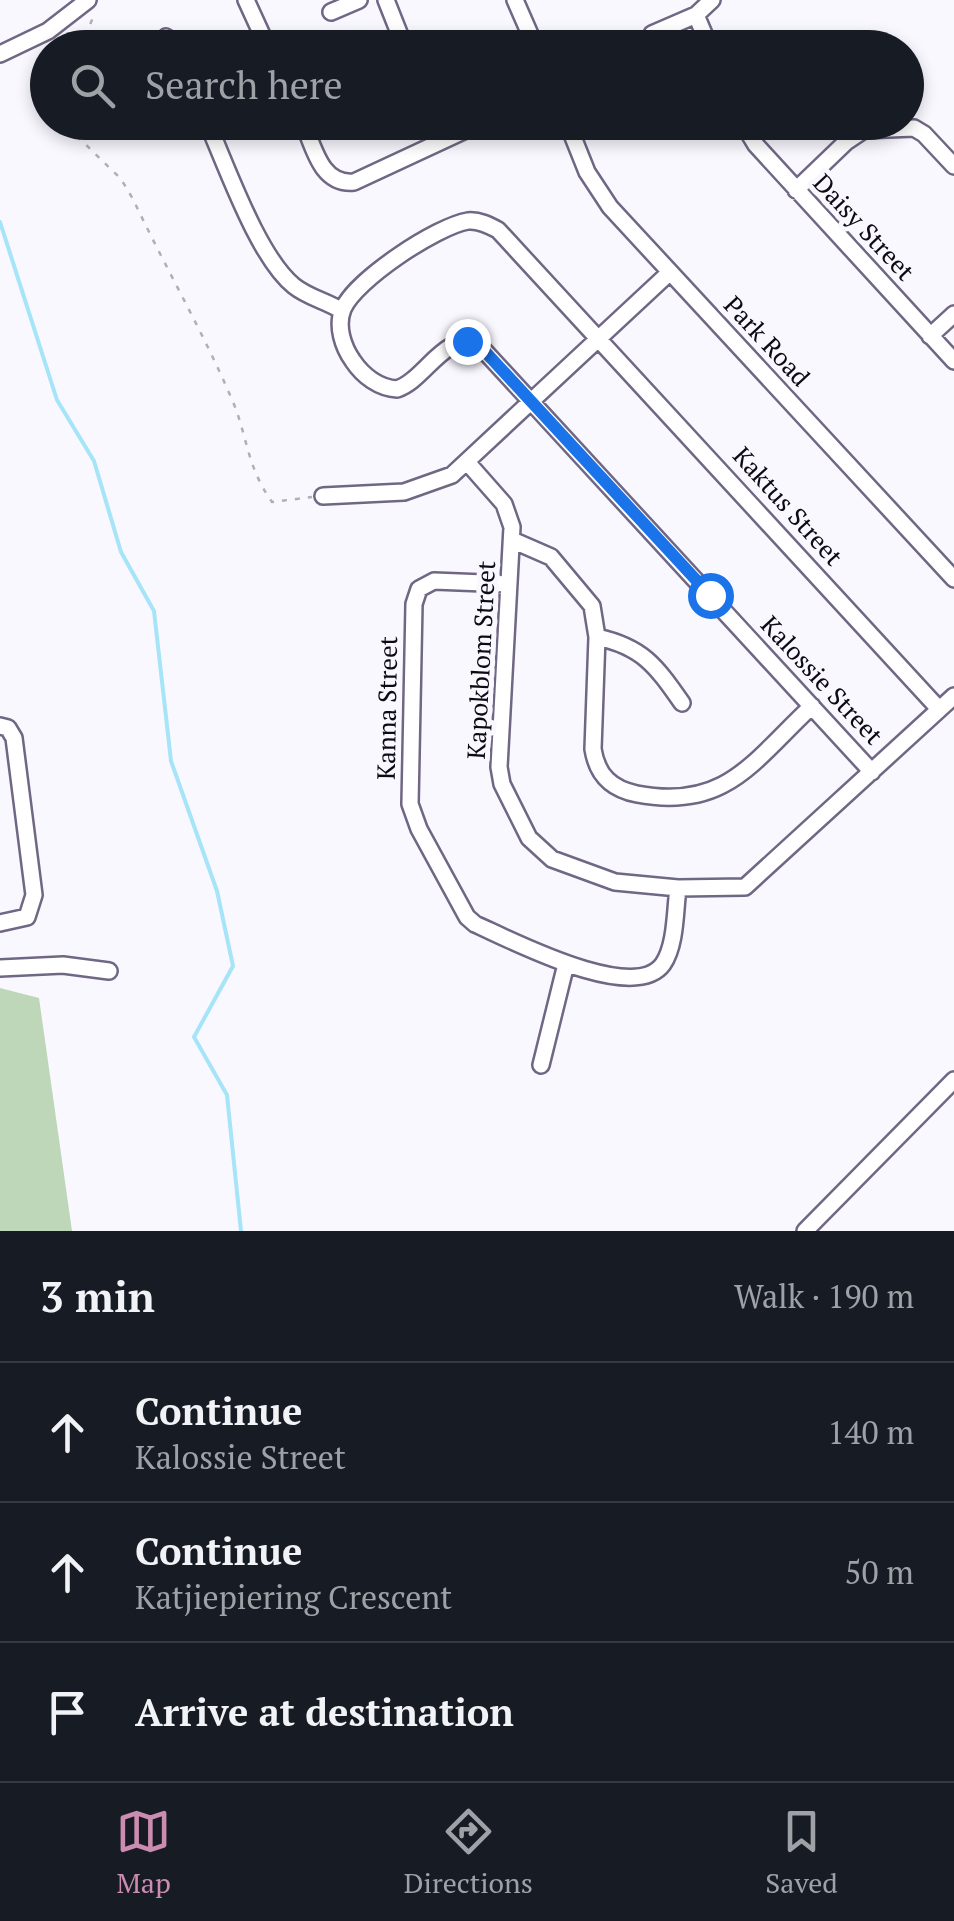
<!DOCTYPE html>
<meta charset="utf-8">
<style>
body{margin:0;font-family:"PT Serif",serif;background:#20242c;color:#f1f3f6}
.stop{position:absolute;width:30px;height:30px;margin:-22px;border:8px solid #1a73e8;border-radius:50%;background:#fff}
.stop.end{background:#1a73e8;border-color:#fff;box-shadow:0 2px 10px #0008}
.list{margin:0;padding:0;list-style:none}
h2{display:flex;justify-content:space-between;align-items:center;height:130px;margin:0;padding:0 40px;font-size:42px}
h2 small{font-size:32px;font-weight:400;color:#9ea1a6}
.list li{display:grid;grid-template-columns:65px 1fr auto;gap:30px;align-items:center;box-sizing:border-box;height:140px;padding:0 40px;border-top:2px solid #363941}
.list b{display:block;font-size:38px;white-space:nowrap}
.list p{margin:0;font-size:32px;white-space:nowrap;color:#9ea1a6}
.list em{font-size:32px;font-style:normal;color:#9ea1a6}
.icon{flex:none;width:55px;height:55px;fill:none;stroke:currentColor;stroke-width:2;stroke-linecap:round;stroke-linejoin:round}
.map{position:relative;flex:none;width:954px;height:1231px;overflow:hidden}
.search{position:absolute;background:#171b24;box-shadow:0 5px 15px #0003;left:30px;right:30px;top:30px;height:110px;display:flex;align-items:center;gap:25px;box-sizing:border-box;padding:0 35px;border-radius:55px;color:#9ea1a6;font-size:38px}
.sheet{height:550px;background:#171b24}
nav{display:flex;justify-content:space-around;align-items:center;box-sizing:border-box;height:140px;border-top:2px solid #363941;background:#171b24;font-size:28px;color:#9ea1a6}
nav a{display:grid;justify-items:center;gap:5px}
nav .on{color:#cb8cb1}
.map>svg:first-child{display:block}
.green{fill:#bdd7b8}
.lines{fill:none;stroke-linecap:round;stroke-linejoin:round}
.stream{stroke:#a6e4f7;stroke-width:4}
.minor-casing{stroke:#706784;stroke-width:20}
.path{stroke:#b0aeb6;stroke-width:2.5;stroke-dasharray:5 8;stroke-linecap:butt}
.minor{stroke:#fff;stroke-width:15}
.route{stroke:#1a73e8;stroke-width:12}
.labels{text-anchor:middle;stroke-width:10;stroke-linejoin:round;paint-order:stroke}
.street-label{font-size:25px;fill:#0e0a15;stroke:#faf8ff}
</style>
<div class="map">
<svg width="954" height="1231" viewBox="0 0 954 1231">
<rect width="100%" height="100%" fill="#faf8ff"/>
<!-- green -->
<path class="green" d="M0 988 39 998 72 1231H0Z"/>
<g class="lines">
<!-- stream -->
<path class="stream" d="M0 222 57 400 94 461 121 552 154 611 171 761 217 891 233 966 194 1037 227 1095 241 1231"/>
<!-- minor casing -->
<g class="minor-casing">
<path id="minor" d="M246 0 268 48
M386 0 405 48
M515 0 536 48
M331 12 359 0
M696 15 710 48
M652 34 696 15 712 0
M166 37 172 48
M0 54 48 31 88 0
M207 122C227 167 258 257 294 286 309 298 327 301 342 311
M303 122C314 148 321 185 354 182L483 122
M567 122 587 172 610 207 954 579
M742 122 756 145 954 361
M796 190 846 142 864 130 914 128 924 134 954 166
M930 336 954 314
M467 462 504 504 512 527 499 767 502 784 529 838 552 859 615 882 678 888 745 887 954 696
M323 496 404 492 452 475 669 273
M512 540 551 557 592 606 597 637 593 749C597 775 611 789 637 794 726 811 753 761 812 706
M509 584 434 581 419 589 414 604 410 804 419 829 467 917 475 924C509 939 634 1005 663 964 676 945 675 911 678 888
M597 637C643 647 656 666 682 703
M0 726 8 728 14 738 34 895 27 917 0 923
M872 772 478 344C445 331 425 380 397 389 379 388 363 376 353 361 343 347 336 326 343 309 355 280 437 226 468 221 479 220 489 225 498 230L939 709
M0 968 63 965 109 971
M541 1065 566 964
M805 1231 954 1080"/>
</g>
<!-- path -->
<path class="path" d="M80 48 95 13
M629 48 641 41
M78 122 80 139 121 179 133 199C164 265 201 328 230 395 248 434 245 464 272 502L312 497"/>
<!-- minor -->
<use href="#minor" class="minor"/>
</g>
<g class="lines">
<!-- route -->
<path class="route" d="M467 341 478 344 710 595"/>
</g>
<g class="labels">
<!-- street labels -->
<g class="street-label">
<text transform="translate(864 227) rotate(47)" y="9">Daisy Street</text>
<text transform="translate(767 341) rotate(47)" y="9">Park Road</text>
<text transform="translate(788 506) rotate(48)" y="9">Kaktus Street</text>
<text transform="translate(481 660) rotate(-87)" y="9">Kapokblom Street</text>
<text transform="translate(822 680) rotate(47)" y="9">Kalossie Street</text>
<text transform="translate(387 708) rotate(-89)" y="9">Kanna Street</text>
</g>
</g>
</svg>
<div class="stop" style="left:710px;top:595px"></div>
<div class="stop end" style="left:467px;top:341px"></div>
<div class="search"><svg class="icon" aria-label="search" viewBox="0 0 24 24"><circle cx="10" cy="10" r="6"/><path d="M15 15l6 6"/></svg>Search here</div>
</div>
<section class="sheet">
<h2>3 min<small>Walk · 190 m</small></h2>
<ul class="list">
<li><svg class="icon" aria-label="ahead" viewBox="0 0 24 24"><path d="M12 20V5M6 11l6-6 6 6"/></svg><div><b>Continue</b><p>Kalossie Street</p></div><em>140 m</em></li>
<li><svg class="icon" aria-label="ahead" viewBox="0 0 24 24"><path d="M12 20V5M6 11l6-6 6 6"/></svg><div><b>Continue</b><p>Katjiepiering Crescent</p></div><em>50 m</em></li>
<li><svg class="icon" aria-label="arrive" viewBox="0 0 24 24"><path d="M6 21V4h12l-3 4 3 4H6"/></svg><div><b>Arrive at destination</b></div></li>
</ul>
</section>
<nav>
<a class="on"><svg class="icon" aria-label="map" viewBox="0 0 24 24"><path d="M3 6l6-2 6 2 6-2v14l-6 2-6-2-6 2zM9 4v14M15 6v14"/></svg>Map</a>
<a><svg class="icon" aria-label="directions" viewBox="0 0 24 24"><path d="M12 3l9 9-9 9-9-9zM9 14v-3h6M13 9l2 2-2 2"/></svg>Directions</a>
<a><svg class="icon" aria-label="saved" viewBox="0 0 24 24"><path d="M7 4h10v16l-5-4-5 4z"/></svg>Saved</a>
</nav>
